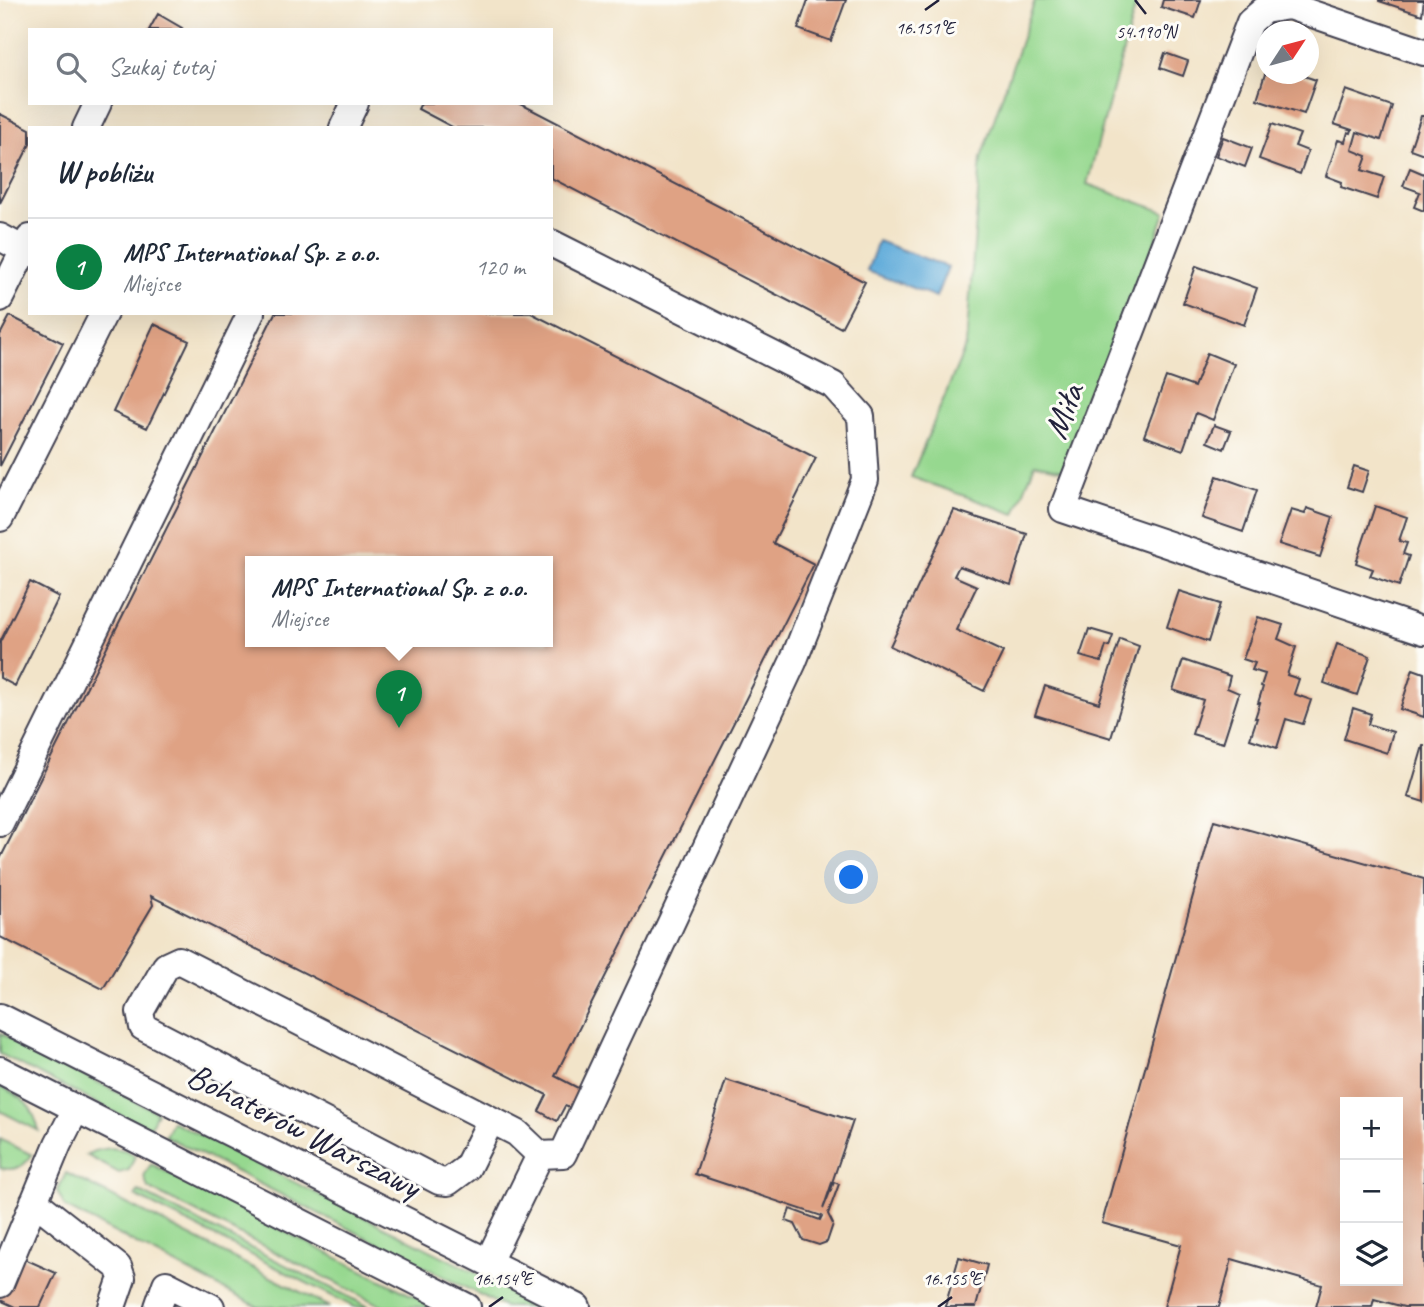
<!DOCTYPE html>
<html lang="pl">
<meta charset="utf-8">
<style>
body{margin:0;font-family:Caveat,sans-serif;background:#f2f2f3;color:#1f2937}
.controls{position:absolute;right:21px;bottom:21px;display:grid;overflow:hidden;border-radius:0px;box-shadow:0 7px 28px #0002}
.controls button{width:63px;height:63px;display:grid;place-items:center;padding:0;border:0;border-bottom:2px solid #e0e1e3;background:#fff;color:#1f2937;font:35px sans-serif}
.compass{position:absolute;left:1256px;top:21px;width:63px;height:63px;border-radius:50%;background:#fff;box-shadow:0 7px 28px #0002;rotate:54deg}
.you{position:absolute;left:852px;top:878px;width:24px;height:24px;margin:-18px;border:5px solid #fff;border-radius:50%;background:#1a73e8;box-shadow:0 0 0 10px #1a73e833}
.badge{display:grid;place-items:center;width:46px;height:46px;border-radius:50%;background:#0b8043;color:#fff;font-size:23px;font-weight:700}
.pin{position:absolute;translate:-50% -58px;filter:drop-shadow(0 2px 4px #0008)}
.pin::after{content:'';position:absolute;top:37px;width:24px;height:21px;background:inherit;clip-path:polygon(0 0,100% 0,50% 100%)}
.popup{position:absolute;left:245px;top:556px;width:308px;height:91px;box-sizing:border-box;display:grid;place-content:center;border-radius:0px;background:#fff;filter:drop-shadow(0 2px 5px #0005);font-size:23px;white-space:nowrap;color:#747a83}
.popup b{font-size:26px;color:#1f2937}
.popup::after{content:'';position:absolute;left:50%;top:100%;margin-left:-14px;border:14px solid transparent;border-top-color:#fff}
.list{margin:0;padding:0;list-style:none}
h2{display:flex;justify-content:space-between;align-items:center;height:91px;margin:0;padding:0 28px;font-size:30px}
h2 small{font-size:23px;font-weight:400;color:#747a83}
.list li{display:grid;grid-template-columns:46px 1fr auto;gap:21px;align-items:center;box-sizing:border-box;height:98px;padding:0 28px;border-top:2px solid #e0e1e3}
.list b{display:block;font-size:26px;white-space:nowrap}
.list p{margin:0;font-size:23px;white-space:nowrap;color:#747a83}
.list em{font-size:23px;font-style:normal;color:#747a83}
.icon{flex:none;width:38px;height:38px;fill:none;stroke:currentColor;stroke-width:2;stroke-linecap:round;stroke-linejoin:round}
.map{position:relative;flex:none;width:1424px;height:1307px;overflow:hidden}
.search{position:absolute;background:#fff;box-shadow:0 7px 28px #0002;left:28px;top:28px;width:525px;height:77px;display:flex;align-items:center;gap:18px;box-sizing:border-box;padding:0 24px;border-radius:0px;color:#747a83;font-size:26px}
.panel{position:absolute;background:#fff;box-shadow:0 7px 28px #0002;left:28px;top:126px;width:525px;height:189px;border-radius:0px}
.map>svg:first-child{display:block}
.green{fill:#96d88f;stroke:#5c7d65;stroke-width:2}
.water{fill:#61acda;stroke:#42678a;stroke-width:2}
.building{fill:#dfa284;fill-rule:evenodd}
.lines{fill:none;stroke-linecap:round;stroke-linejoin:round}
.minor-casing{stroke:#413f50;stroke-width:30}
.minor{stroke:#fff;stroke-width:26}
.ticks{fill:none;stroke:#22223b;stroke-width:2.5}
.labels{text-anchor:middle;stroke-width:6;stroke-linejoin:round;paint-order:stroke}
.street-label{font-size:35px;fill:#22223b;stroke:#fdfcf7}
.ticks-label{font-size:18px;text-anchor:middle;fill:#22223b;stroke:#fdfcf7;stroke-width:6;stroke-linejoin:round;paint-order:stroke}
</style>
<div class="map">
<svg width="1424" height="1307" viewBox="0 0 1424 1307">
<rect width="100%" height="100%" fill="#fdfcf7"/>
<filter id="ink" filterUnits="userSpaceOnUse"><feTurbulence type="fractalNoise" baseFrequency=".0143" numOctaves="2"/><feDisplacementMap in="SourceGraphic" scale="14" xChannelSelector="R" yChannelSelector="G"/><feConvolveMatrix kernelMatrix="1 2 1 2 8 2 1 2 1" color-interpolation-filters="sRGB"/></filter>
<filter id="wash" filterUnits="userSpaceOnUse"><feTurbulence type="fractalNoise" baseFrequency=".00686" numOctaves="4" result="noise"/><feDisplacementMap in="SourceGraphic" scale="28" xChannelSelector="R" yChannelSelector="G"/><feGaussianBlur stdDeviation="1.57" result="paint"/><feColorMatrix in="noise" values="0 0 0 0 0 0 0 0 0 0 0 0 0 0 0 0 0 1.4 0 .05"/><feComposite in="paint" operator="in"/></filter>
<g filter="url(#wash)">
<rect width="100%" height="100%" fill="#f2e4c9"/>
<!-- green -->
<path class="green" d="M1035 0H1137L1087 184 1165 212 1154 245 1063 470 1035 464 1015 514 911 477 966 345 981 158Z
M0 1033 157 1112 149 1130 0 1054Z
M0 1086C23 1097 33 1105 39 1131L0 1111Z
M172 1121 544 1307H504L165 1136Z
M0 1139 32 1155C23 1168 15 1171 0 1168Z
M110 1148 125 1150 135 1156 129 1170 119 1173 86 1155 94 1151Z
M151 1164 435 1307H384L148 1188 144 1176Z
M66 1173 330 1307H258L65 1207 57 1191Z
M138 1191 369 1307H354L135 1196Z"/>
<!-- water -->
<path class="water" d="M878 241 948 267 936 297 867 271Z"/>
<g id="blocks">
<!-- building -->
<path class="building" d="M808 0H846L831 41 798 29Z
M1163 0H1201L1195 18 1161 7Z
M1424 0 1422 15 1379 1V0Z
M158 14 182 28 180 30H149Z
M1165 53 1188 61 1183 76 1160 68Z
M1265 74H1298L1316 80 1304 114 1257 99Z
M1346 90 1392 106 1381 140 1357 132 1352 150 1367 156 1362 170 1384 177 1377 199 1341 187 1342 182 1326 176 1338 140 1345 142 1348 132 1351 133 1352 130 1334 124Z
M421 103H519L865 282 841 328 551 178V128H454L418 109Z
M0 114 30 129V144L0 203Z
M1421 116H1424V154L1410 149Z
M1272 124 1300 134 1295 146 1308 151 1300 174 1259 159Z
M1223 137 1252 148 1245 167 1216 156Z
M1410 168 1424 174V211L1414 207 1420 192 1403 186Z
M1196 266 1257 288 1244 325 1183 303Z
M275 313H531L816 458 773 543 814 564 555 1076 580 1089 570 1108 565 1106 557 1121 539 1111 547 1095 151 896 153 905 103 989 0 937V859ZM250 562H548V642H250Z
M10 316 63 343 0 466V335Z
M154 324 189 341 147 428 113 412Z
M1207 353 1234 364 1213 420 1196 413 1183 450 1144 436 1166 377 1194 387Z
M1214 425 1231 431 1224 449 1207 442Z
M1354 466 1369 471 1362 492 1347 487Z
M1217 476 1257 490 1243 532 1202 518Z
M1375 506 1407 517 1399 541 1407 543 1403 554 1409 556 1399 586 1370 576 1373 569 1356 563Z
M1307 508 1333 517 1320 557 1279 544 1291 510 1305 514Z
M954 510 1027 534 1011 585 959 566 954 576 977 586 956 630 1003 652 984 691 890 646Z
M30 582 59 597 15 686 0 678V642Z
M1179 591 1220 604 1208 642 1167 627Z
M1258 617 1283 625 1278 639 1296 647 1287 675 1299 679 1294 694 1311 700 1303 724 1286 719 1277 748 1250 739 1257 718H1255L1260 703H1258L1263 687 1261 686 1265 674 1252 670 1255 663 1243 659Z
M1089 629 1113 636 1109 647 1106 646 1101 662 1080 656Z
M1120 639 1139 646 1111 738 1035 715 1045 686 1099 703Z
M1337 644 1370 656 1357 695 1324 683Z
M1183 660 1230 676 1227 688 1239 693 1223 743 1192 734 1203 700 1173 690Z
M1413 669 1424 673V717L1400 709Z
M1353 708 1371 714 1368 724 1393 732 1387 753 1344 739Z
M1423 746H1424V802L1408 797Z
M1214 820 1424 879V1307H1404L1374 1299 1372 1307H1316L1322 1285 1232 1259 1219 1307H1164L1181 1245 1102 1223ZM1345 1102H1398V1281H1345Z
M726 1080 853 1121 823 1209 834 1182 839 1184 828 1214 833 1224 827 1242 819 1245 803 1240 795 1224 786 1221 790 1209 820 1220 822 1216 695 1174Z
M0 1248 56 1273 40 1307H15L0 1300Z
M959 1257 987 1265 976 1307H945Z"/>
</g>
</g>
<g filter="url(#ink)">
<use href="#blocks" fill-opacity="0" stroke="#413f50" stroke-width="2"/>
<g class="lines">
<!-- minor casing -->
<g class="minor-casing">
<path id="minor" d="M1285 0 1289 6 1424 52
M1289 6 1264 10 1250 22 1063 509 1424 631
M86 128 98 103
M343 128 355 103
M0 237 30 253
M0 298 30 238
M0 518 104 313
M0 823 251 313
M0 1017 577 1307
M0 1070 467 1307
M491 1120 467 1168 448 1182 439 1181 143 1027 140 1012 166 966 179 960 517 1133 540 1155 563 1154 793 662 865 480 861 416 833 385 551 243
M34 1201 118 1267 122 1278 112 1307
M488 1262 540 1155
M0 1284 58 1144 76 1109
M158 1307 166 1284 211 1307"/>
</g>
<!-- minor -->
<use href="#minor" class="minor"/>
</g>
</g>
<!-- ticks -->
<path class="ticks" d="M1135 0 1146 14M925 10 939 0M489 1307 503 1297M938 1307 952 1297"/>
<g class="labels">
<!-- street labels -->
<g class="street-label">
<text transform="translate(1063 411) rotate(-69)" y="12">Miła</text>
<text transform="translate(304 1130) rotate(27)" y="12">Bohaterów Warszawy</text>
</g>
</g>
<g class="ticks-label">
<text x="925" y="34">16.151°E</text>
<text x="1146" y="38">54.190°N</text>
<text x="503" y="1285">16.154°E</text>
<text x="952" y="1285">16.155°E</text>
</g>
</svg>
<div class="controls">
<button>+</button>
<button>−</button>
<button><svg class="icon" aria-label="layers" viewBox="0 0 24 24"><path d="M12 4l9 5-9 5-9-5zM3 14l9 5 9-5"/></svg></button>
</div>
<svg class="compass" viewBox="-18 -18 36 36"><path d="M0-13l5 13h-10z" fill="#e53935"/><path d="M0 13l5-13h-10z" fill="#747a83"/></svg>
<div class="you"></div>
<div class="pin badge" style="left:399px;top:728px">1</div>
<div class="popup"><b>MPS International Sp. z o.o.</b>Miejsce</div>
<div class="search"><svg class="icon" aria-label="search" viewBox="0 0 24 24"><circle cx="10" cy="10" r="6"/><path d="M15 15l6 6"/></svg>Szukaj tutaj</div>
<section class="panel">
<h2>W pobliżu<small></small></h2>
<ul class="list">
<li><span class="badge">1</span><div><b>MPS International Sp. z o.o.</b><p>Miejsce</p></div><em>120 m</em></li>
</ul>
</section>
</div>
